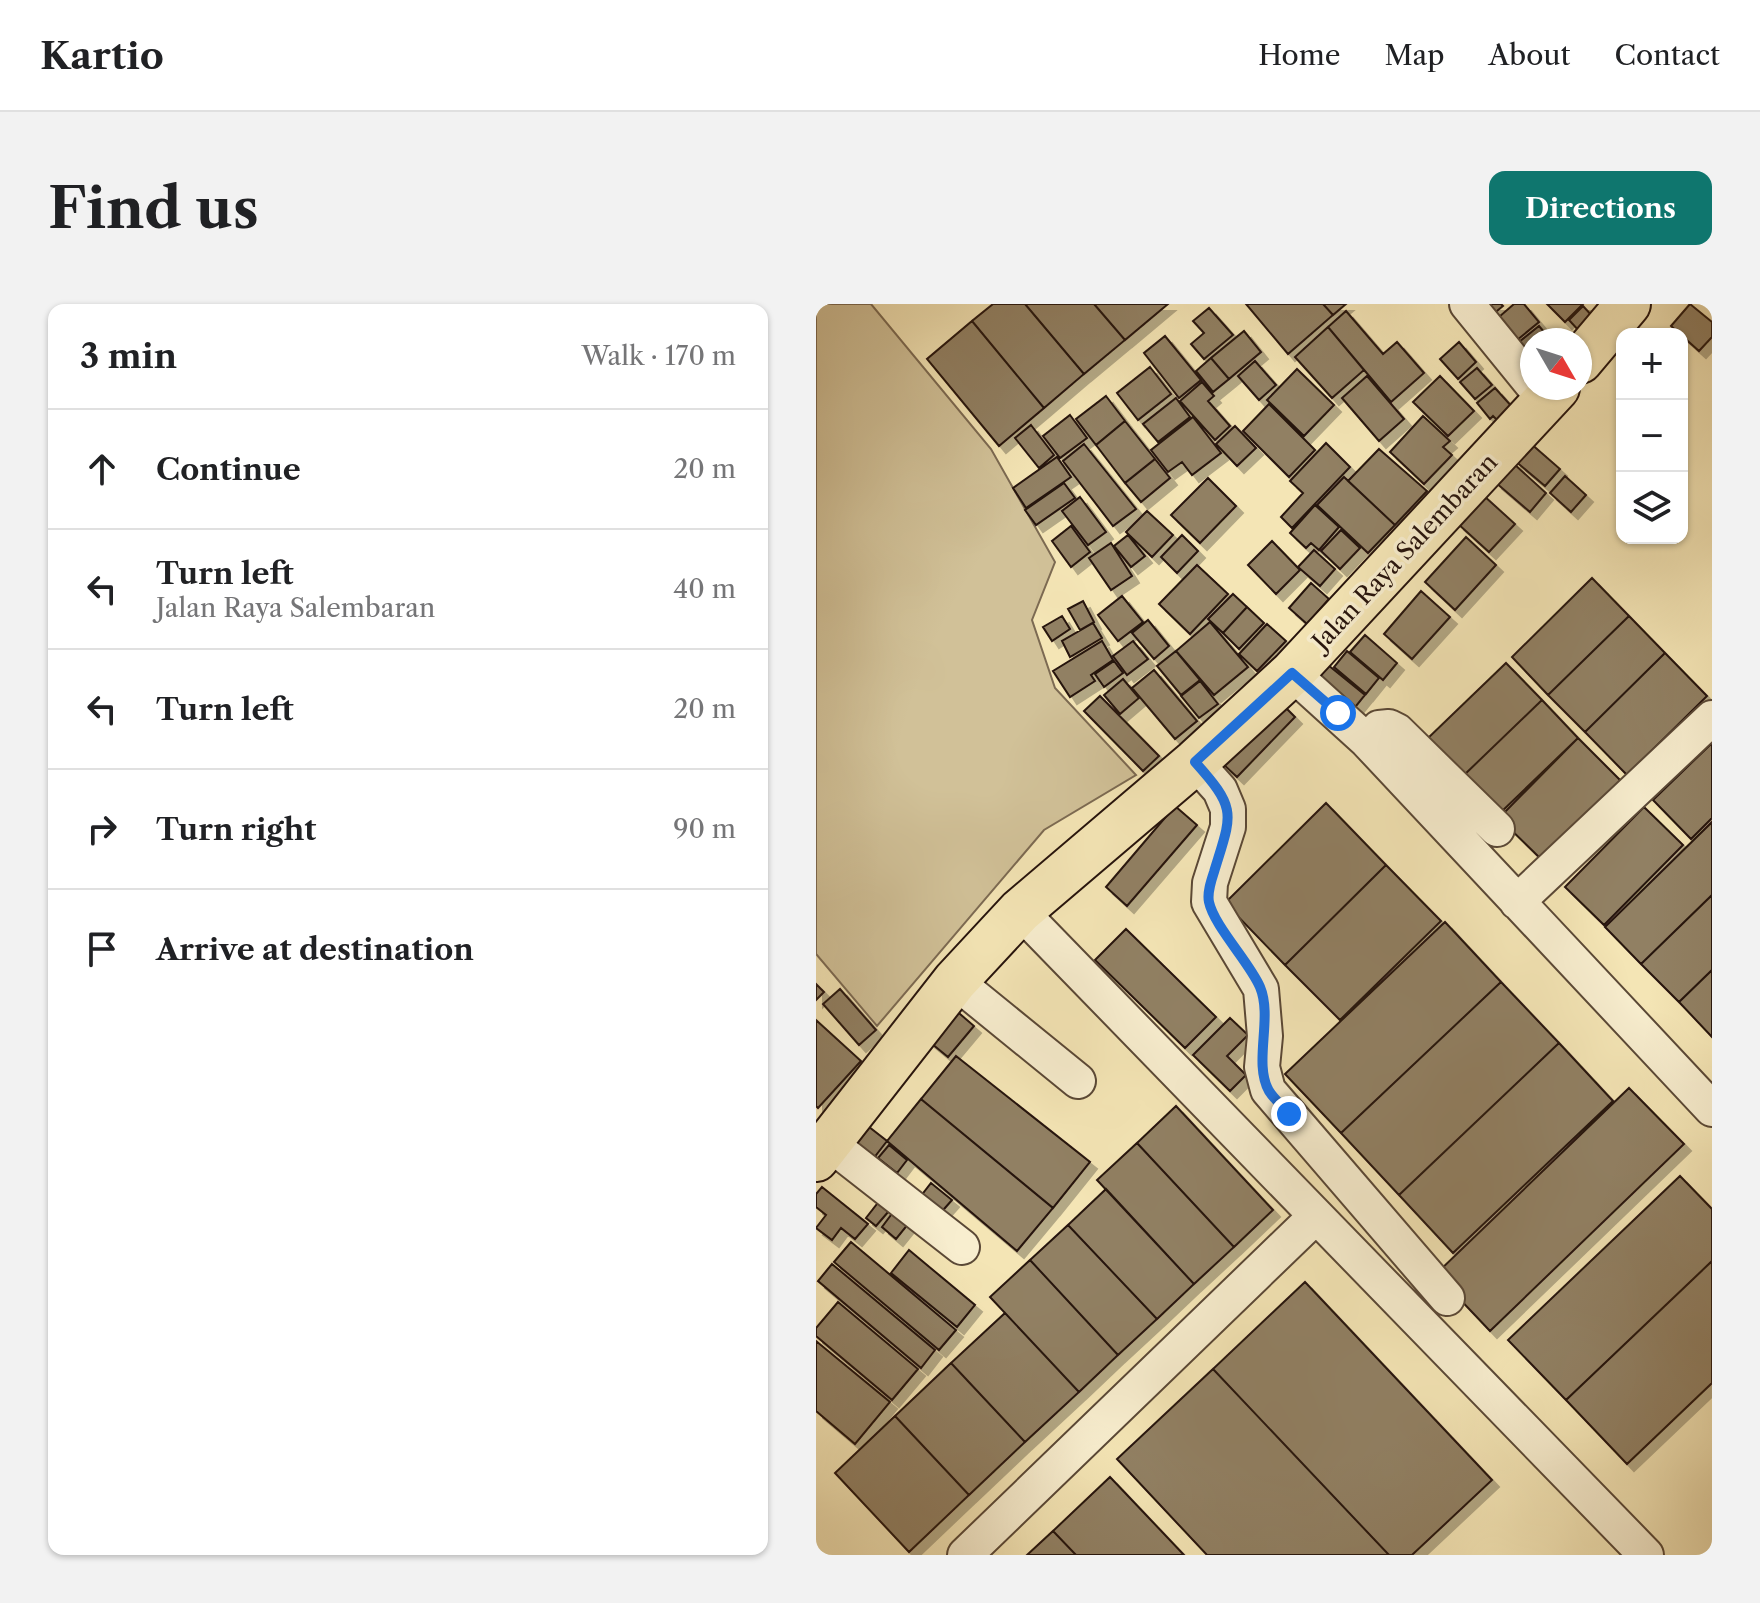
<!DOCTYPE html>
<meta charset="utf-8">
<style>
body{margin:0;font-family:"Libre Caslon Text",serif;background:#f2f2f2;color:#202124}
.controls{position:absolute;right:24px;top:24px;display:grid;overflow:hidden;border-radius:16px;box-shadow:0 2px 6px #0004}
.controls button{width:72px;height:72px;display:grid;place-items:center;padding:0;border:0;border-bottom:2px solid #e0e0e0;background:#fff;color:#202124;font:40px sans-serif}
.compass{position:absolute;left:704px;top:24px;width:72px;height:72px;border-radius:50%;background:#fff;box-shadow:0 2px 6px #0004;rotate:129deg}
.stop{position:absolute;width:24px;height:24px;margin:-18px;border:6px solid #1a73e8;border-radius:50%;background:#fff}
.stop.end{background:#1a73e8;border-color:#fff;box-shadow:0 2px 8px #0008}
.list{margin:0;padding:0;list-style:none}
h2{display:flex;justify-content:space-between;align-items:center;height:104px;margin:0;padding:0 32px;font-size:34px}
h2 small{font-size:26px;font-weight:400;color:#757577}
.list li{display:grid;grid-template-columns:52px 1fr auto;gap:24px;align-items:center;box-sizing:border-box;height:120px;padding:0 32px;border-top:2px solid #e0e0e0}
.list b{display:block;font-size:30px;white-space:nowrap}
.list p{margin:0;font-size:26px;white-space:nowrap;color:#757577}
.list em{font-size:26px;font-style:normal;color:#757577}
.icon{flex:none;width:44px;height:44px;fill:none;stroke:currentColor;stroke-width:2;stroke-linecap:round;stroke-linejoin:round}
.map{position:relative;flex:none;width:896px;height:1251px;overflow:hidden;border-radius:16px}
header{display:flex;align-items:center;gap:48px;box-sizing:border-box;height:112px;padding:0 40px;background:#fff;border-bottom:2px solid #e0e0e0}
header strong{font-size:38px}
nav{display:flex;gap:44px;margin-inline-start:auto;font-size:28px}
.intro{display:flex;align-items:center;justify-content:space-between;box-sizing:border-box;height:192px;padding:0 48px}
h1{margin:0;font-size:56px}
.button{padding:20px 36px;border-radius:16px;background:#0f766e;color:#fff;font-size:28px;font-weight:700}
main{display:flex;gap:48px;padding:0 48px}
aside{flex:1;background:#fff;border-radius:16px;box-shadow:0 2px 6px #0004}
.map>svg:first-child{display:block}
.green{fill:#d1c198;stroke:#7c6a52;stroke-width:2}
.building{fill:#918064;stroke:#26130c;stroke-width:2;filter:url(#shadow)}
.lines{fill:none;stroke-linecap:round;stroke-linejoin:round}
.minor-casing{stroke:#5a4836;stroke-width:38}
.major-casing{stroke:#26130c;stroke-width:48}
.minor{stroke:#f8eecf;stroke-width:34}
.major{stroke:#f4e5b5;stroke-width:44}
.route{stroke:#1a73e8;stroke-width:10}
.labels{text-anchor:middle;stroke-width:7;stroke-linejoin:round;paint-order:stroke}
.street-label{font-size:24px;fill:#26130c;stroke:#f8eecf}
</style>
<header>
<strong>Kartio</strong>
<nav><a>Home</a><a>Map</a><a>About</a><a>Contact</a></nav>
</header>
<div class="intro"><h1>Find us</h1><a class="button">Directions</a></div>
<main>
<aside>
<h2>3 min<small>Walk · 170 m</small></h2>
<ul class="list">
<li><svg class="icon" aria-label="ahead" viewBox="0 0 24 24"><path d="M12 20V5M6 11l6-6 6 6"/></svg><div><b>Continue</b></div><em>20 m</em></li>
<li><svg class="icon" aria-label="left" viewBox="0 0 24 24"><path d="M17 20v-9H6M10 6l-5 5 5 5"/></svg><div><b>Turn left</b><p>Jalan Raya Salembaran</p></div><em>40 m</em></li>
<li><svg class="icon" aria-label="left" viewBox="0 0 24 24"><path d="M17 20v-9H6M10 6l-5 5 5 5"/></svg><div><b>Turn left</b></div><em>20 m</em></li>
<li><svg class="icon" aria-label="right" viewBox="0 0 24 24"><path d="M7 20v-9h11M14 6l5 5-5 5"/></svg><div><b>Turn right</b></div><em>90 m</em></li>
<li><svg class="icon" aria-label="arrive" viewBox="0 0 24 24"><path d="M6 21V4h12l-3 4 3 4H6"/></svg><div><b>Arrive at destination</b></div></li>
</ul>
</aside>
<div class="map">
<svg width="896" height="1251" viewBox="0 0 896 1251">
<defs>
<filter id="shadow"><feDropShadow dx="7" dy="7" stdDeviation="0" flood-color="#0004"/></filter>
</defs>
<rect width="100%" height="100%" fill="#f4e5b5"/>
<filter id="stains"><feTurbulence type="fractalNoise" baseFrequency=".0025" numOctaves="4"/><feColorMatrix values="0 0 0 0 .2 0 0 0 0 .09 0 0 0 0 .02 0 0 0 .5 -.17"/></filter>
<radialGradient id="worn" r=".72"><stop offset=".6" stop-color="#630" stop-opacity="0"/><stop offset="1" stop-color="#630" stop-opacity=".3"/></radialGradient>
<!-- green -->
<path class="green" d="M0 0H55L175 145 239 258 216 316 239 384 320 471 228 526 61 722 0 650Z"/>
<!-- building -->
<path class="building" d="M177 0H209L268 70 228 104 156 17Z
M209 0H278L309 36 268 70Z
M278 0H352L309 36Z
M430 0H507L517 11 472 50Z
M507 0H530L517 11Z
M658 0H685L687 2 670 16Z
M698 0H708L723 18 695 41 676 19Z
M731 0H767L749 18Z
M874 0 896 18V33L883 47 855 22Z
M767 2 778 14 764 28 753 16Z
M393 4 417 31 388 55 375 40 388 29 377 17Z
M530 7 567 50 581 38 608 69 575 98 512 23Z
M156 17 228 104 183 142 111 55Z
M723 22 735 36H716V54L703 38Z
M512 23 548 66 516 94 479 53Z
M428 27 445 48 413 75 395 54Z
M349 32 385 76 363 94 328 49Z
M643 38 660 58 642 75 624 55Z
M395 54 413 75 397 88 380 67Z
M439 57 460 81 443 96 422 72Z
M334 63 355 90 322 116 301 89Z
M661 64 676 81 659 95 644 78Z
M481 65 518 101 488 132 451 96Z
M551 72 588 115 563 137 526 94Z
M624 72 658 107 632 132 597 98Z
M386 78 398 92 392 97 414 122 399 136 364 97Z
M679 84 698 105 683 118 677 112 674 115 661 99Z
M290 92 309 117 280 141 260 115Z
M360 94 374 113 342 138 327 120Z
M453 100 499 146 473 173 427 127Z
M254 111 271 134 244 154 227 132Z
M607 112 634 137 627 143 636 151 608 180 574 148Z
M377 113 405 149 376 171 366 158 352 168 335 146Z
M309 117 339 155 309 179 280 141Z
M215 121 238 151 223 164 199 134Z
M419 122 440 144 421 162 400 140Z
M713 138 744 165 729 182 698 156Z
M510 139 534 163 476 224 465 213 487 189 474 177Z
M268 140 320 205 297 222 247 157Z
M563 145 611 187 579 221 532 177Z
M241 153 255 173 210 204 197 184Z
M339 155 354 174 325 198 309 179Z
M697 159 730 189 714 208 679 178Z
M749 172 770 191 755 208 734 189Z
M528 173 579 221 552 249 501 201Z
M392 174 420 202 384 239 355 211Z
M248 179 259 194 220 221 209 206Z
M667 191 699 220 673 248 641 219Z
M264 193 290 228 272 241 246 207Z
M499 201 523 223 503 246 495 239 490 244 474 229Z
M331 207 357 231 336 253 310 228Z
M255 222 274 248 255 263 236 237Z
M525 226 544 244 524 265 505 247Z
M312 231 329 252 315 263 298 242Z
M366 231 382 247 361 269 345 253Z
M650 233 680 261 639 306 609 278Z
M456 237 484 266 460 290 432 261Z
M295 239 316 272 295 286 273 254Z
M498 246 519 265 504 282 482 263Z
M381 261 412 290 374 330 343 300Z
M776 274 813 312 732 391 696 353Z
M495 279 513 295 491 320 473 304Z
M605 287 634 313 596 355 568 330Z
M417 290 431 303 407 329 392 315Z
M306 292 327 318 302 337 282 311Z
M267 297 278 318 264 326 252 305Z
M431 303 448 319 423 345 407 329Z
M246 312 254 325 236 337 227 323Z
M813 312 849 349 769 428 732 391Z
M332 316 353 342 338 355 316 329Z
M394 318 432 363 398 391 360 347Z
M277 319 286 334 254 353 246 337Z
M451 320 470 337 441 367 423 350Z
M549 331 581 359 567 376 534 348Z
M286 337 297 356 275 371 279 377 254 393 237 367Z
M317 337 332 355 311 371 297 352Z
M360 347 384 376 365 391 341 362Z
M531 347 563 374 550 390 518 363Z
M849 349 891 392 811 471 769 428Z
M298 357 307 369 288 383 279 370Z
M690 359 726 396 646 473 610 436Z
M512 361 549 391 536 407 499 378Z
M338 366 381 417 359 435 316 384Z
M307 375 323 394 304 410 288 391Z
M384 377 402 400 383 414 365 392Z
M284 392 343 452 327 467 268 407Z
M726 396 762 434 682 511 646 473Z
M466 400 479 413 421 473 407 460Z
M762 434 805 477 726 556 683 514Z
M896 439V514L875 535 837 496Z
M510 499 570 561 469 661 409 599Z
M359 502 381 521 311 602 290 583Z
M828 503 867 541 788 621 749 583Z
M896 518V591L825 660 789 623Z
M570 561 625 617 524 716 469 661Z
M896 591V666L863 698 825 660Z
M629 618 685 678 525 829 469 770Z
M310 625 400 713 369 744 279 656Z
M896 666V733L863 698Z
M685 678 743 739 583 891 525 829Z
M0 680 8 688 0 696Z
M24 685 60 726 43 741 7 700Z
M137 704 158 722 132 753 110 735Z
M414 714 432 731 411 752 430 771 414 787 377 751Z
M0 716 45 757 2 804 0 802Z
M743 739 797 797 637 949 583 891Z
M140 752 274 858 237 904 105 795Z
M813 784 868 840 674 1027 620 970Z
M105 795 237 904 201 947 71 837Z
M360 802 457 906 418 943 321 839Z
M48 819 71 837 57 855 34 836Z
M321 839 418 943 378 980 281 876Z
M73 841 91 856 81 869 62 854Z
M864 872 896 905V957L750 1096 692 1036Z
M115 879 136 896 121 913 101 897Z
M6 883 52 920 39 935 25 924 16 936 0 924 10 911 0 903V890Z
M290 885 378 980 341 1015 252 921Z
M68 891 79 900 60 922 50 914Z
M78 907 93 919 80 935 66 923Z
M252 921 341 1015 302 1051 214 956Z
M35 938 140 1026 123 1046 18 958Z
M93 946 159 1001 141 1023 75 969Z
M214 956 302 1051 263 1088 174 993Z
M896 957V1079L811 1160 750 1096Z
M16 960 119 1046 105 1064 2 977Z
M489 978 676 1176 596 1251H573L397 1065Z
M22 998 102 1065 76 1096 0 1032V1024Z
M189 1009 263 1088 209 1138 135 1059Z
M0 1037 74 1098 39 1140 0 1107Z
M135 1059 209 1138 153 1191 79 1112Z
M397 1065 573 1251H391L301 1155Z
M79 1112 153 1191 93 1248 19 1169Z
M294 1173 368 1251H260L237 1227Z
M237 1227 260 1251H211Z"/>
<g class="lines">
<!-- minor casing -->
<g class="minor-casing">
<path id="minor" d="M651 0 716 80
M476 369 551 437 896 805
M551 437 563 424 573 423 581 427 681 525
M379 458 404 486 412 505V523L394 579 393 598 445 685 449 732 446 763 452 786 631 994
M701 598 896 414
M204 607 830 1251
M139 677 262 777
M13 839 146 943
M149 1251 500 912"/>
</g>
<!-- major casing -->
<g class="major-casing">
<path id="major" d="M764 57 812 0
M0 855 139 677 204 607 379 458 476 369 741 84"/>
</g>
<!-- minor -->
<use href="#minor" class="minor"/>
<!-- major -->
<use href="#major" class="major"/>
</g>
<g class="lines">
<!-- route -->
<path class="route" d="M473 810C467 803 458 795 453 787 437 759 457 714 444 683 434 659 398 622 393 598 391 589 395 577 398 568 416 509 422 506 379 458L476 369 522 409"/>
</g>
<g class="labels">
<!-- street labels -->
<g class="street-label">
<text transform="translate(589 248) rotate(-47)" y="8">Jalan Raya Salembaran</text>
</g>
</g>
<rect width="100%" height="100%" filter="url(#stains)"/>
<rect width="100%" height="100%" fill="url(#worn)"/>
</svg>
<div class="controls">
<button>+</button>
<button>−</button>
<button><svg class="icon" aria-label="layers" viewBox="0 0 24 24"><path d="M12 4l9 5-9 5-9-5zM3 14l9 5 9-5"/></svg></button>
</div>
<svg class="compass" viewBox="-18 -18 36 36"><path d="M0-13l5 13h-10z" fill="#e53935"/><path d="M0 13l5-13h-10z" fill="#757577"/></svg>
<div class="stop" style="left:522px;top:409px"></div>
<div class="stop end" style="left:473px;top:810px"></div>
</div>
</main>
